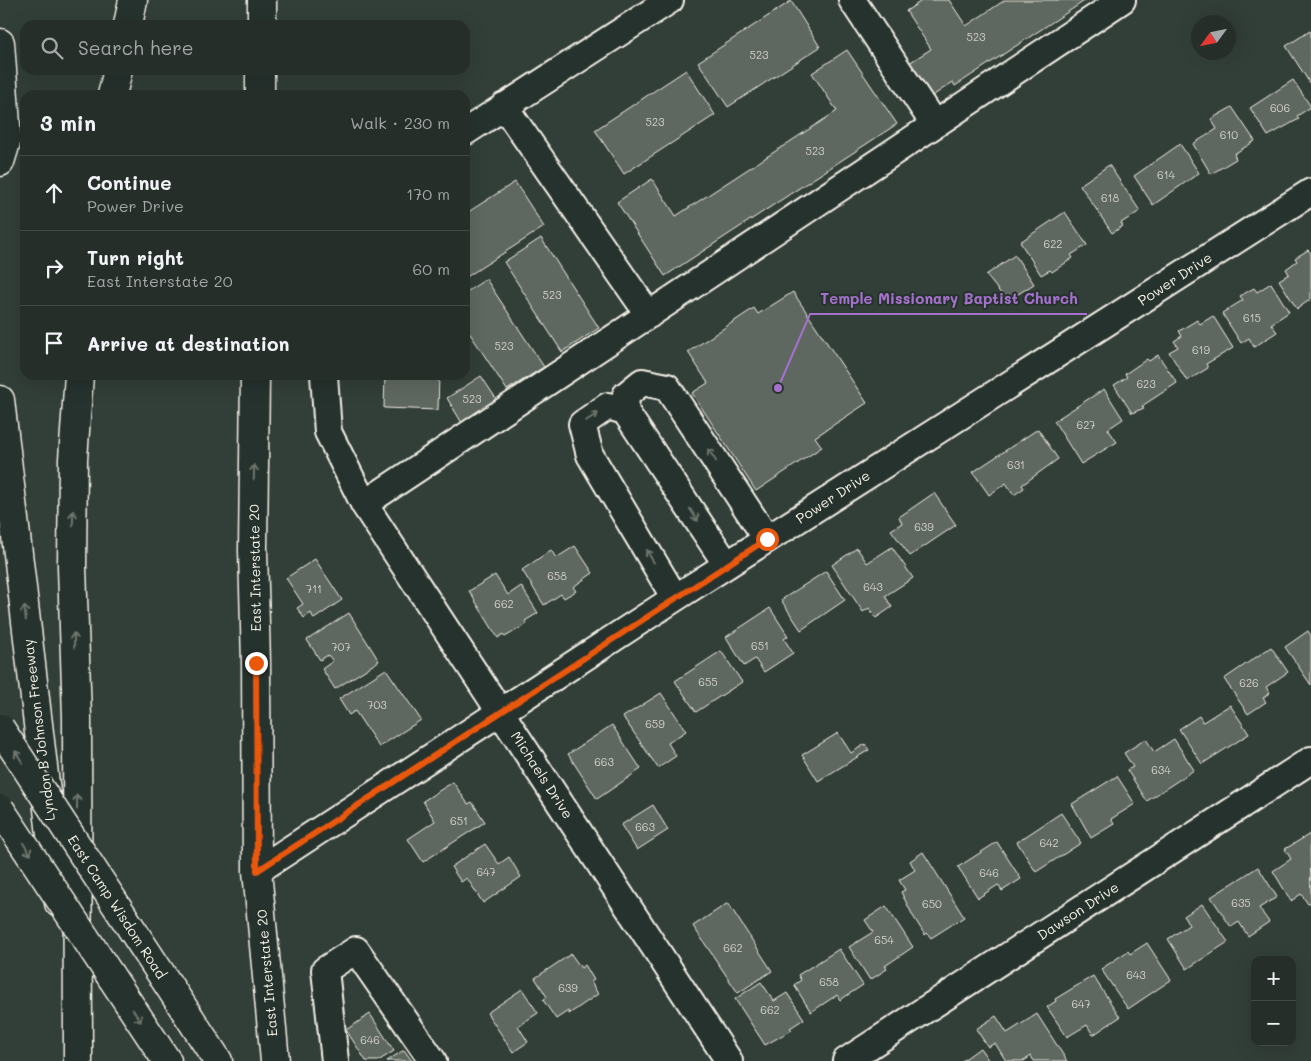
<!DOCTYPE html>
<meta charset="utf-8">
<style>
body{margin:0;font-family:Mali,sans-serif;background:#2e3632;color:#f1f3f6}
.controls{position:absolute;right:15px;bottom:15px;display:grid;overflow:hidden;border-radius:10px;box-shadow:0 5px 20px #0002}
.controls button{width:45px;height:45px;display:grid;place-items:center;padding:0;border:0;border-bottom:1px solid #424a47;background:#262e2a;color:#f1f3f6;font:25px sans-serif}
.compass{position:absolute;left:1191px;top:15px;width:45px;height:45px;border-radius:50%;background:#262e2a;box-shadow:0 5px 20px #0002;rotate:237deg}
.stop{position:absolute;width:15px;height:15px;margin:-11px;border:4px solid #ea580c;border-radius:50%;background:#fff}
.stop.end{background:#ea580c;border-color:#fff;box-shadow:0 1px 5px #0008}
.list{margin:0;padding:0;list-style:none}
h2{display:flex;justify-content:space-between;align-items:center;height:65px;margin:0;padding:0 20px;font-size:21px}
h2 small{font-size:16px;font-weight:400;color:#a4a8a8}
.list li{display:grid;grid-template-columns:32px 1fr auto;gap:15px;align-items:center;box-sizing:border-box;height:75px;padding:0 20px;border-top:1px solid #424a47}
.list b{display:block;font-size:19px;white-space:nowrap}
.list p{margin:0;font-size:16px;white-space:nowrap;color:#a4a8a8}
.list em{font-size:16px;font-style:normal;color:#a4a8a8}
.icon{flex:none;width:28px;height:28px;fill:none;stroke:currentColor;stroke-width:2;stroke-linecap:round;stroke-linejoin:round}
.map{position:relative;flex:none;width:1311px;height:1061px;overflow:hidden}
.search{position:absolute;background:#262e2a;box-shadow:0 5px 20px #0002;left:20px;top:20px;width:450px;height:55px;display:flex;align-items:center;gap:12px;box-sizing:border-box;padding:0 18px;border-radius:15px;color:#a4a8a8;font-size:19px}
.panel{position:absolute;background:#262e2a;box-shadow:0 5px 20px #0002;left:20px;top:90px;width:450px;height:290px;border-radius:15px}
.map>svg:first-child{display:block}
.building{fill:#5f6861;stroke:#f4f1e8}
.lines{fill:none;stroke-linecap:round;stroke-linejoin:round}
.minor-casing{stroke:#f4f1e8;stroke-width:30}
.major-casing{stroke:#f4f1e8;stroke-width:31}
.highway-casing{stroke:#f4f1e8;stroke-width:31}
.minor{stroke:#26332d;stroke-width:26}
.major{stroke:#26332d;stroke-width:28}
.highway{stroke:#26332d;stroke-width:28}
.major-bridge-casing{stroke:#f4f1e8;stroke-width:31;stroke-linecap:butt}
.major-bridge{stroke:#26332d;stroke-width:28}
.oneway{stroke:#6e766e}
.route{stroke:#ea580c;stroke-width:6}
.labels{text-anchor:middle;stroke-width:4;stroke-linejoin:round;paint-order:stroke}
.number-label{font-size:11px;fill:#cfcfc6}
.street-label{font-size:14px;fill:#f4f1e8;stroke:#26332d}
.leader{fill:none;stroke:#a571cd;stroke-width:2}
.callout-dot{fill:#a571cd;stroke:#26332d;stroke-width:2}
.callout-label{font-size:15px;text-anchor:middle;font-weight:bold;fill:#a571cd;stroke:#26332d;stroke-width:4;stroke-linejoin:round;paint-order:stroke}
</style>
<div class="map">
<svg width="1311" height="1061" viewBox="0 0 1311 1061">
<rect width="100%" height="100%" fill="#323e38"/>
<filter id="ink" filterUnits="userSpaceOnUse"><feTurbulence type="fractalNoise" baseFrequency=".02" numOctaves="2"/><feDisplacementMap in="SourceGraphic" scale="10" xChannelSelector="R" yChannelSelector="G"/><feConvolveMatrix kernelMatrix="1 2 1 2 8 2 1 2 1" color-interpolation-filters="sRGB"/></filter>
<g filter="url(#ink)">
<!-- building -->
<path class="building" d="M923 0H949L966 26 1005 0H1086L955 86 953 82 931 97 909 63 931 49 906 11Z
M791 1 820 47 728 107 698 62Z
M1310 31 1311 33V85L1286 46Z
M847 50 897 124 665 276 617 202 652 179 676 216 837 111 812 73Z
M686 70 715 115 624 174 595 130Z
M1293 80 1311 107 1297 116 1299 119 1268 136 1250 108Z
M1232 107 1255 141 1234 154 1236 159 1211 174 1193 144 1217 129 1211 119Z
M1180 144 1199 173 1153 205 1134 176Z
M1109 165 1140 211 1121 223 1123 226 1112 233 1080 185Z
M515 182 544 227 465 278V214Z
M1065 212 1087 245 1071 255 1073 258 1052 272 1050 270 1041 275 1020 242Z
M541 238 599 328 562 352 504 262Z
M1308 250 1311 253V299L1297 309 1279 280 1289 274 1286 269 1297 261 1295 258Z
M1015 255 1034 284 1007 301 986 275Z
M486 279 544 367 507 390 465 326V293Z
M1271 283 1289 312 1271 324 1277 332 1254 347 1249 338 1241 343 1222 313 1243 300 1240 296 1254 288 1257 292Z
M793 292 867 403 815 437 822 447 756 491 692 393 708 383 688 352 754 308 758 314Z
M1213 316 1233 348 1206 364 1208 368 1187 381 1169 352 1178 347 1174 341 1182 336 1179 331 1197 320 1200 324Z
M1158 355 1177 383 1142 406 1144 408 1132 413 1114 385 1127 377 1125 374 1147 359 1149 361Z
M385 375H439L438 410 384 408Z
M481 376 497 400 462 423 447 398Z
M1104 389 1123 419 1108 429 1117 442 1081 464 1054 421Z
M1038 429 1058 459 1022 485 1024 488 1014 495 1006 483 989 495 973 472Z
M934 493 956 525 910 556 891 530 902 523 899 517Z
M575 546 593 573 573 587 576 591 564 598 561 594 544 605 522 570 551 550 556 558Z
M892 547 913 578 885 596 892 607 876 618 869 608 863 612 832 565 857 548 867 563Z
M315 559 342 600 314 619 311 613 304 618 297 608 303 604 286 578Z
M826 571 845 600 801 630 781 600Z
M495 575 508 595 521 586 538 613 525 621 527 624 505 637 503 634 498 638 469 591Z
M770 608 788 636 784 639 793 653 764 672 755 659 744 666 726 637Z
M349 613 379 661 335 689 322 669 333 661 328 655 320 660 307 640Z
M1308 631 1311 636V685L1285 647Z
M1271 647 1288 672 1266 687 1270 693 1263 698 1266 702 1248 714 1224 679Z
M721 651 742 682 696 712 675 681Z
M386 669 421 720 379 747 355 711 349 715 339 699Z
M661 693 686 731 668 743 676 756 658 768 623 717Z
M1230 705 1249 734 1202 764 1179 729 1199 716 1203 722Z
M612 725 641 769 597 799 568 754Z
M838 733 851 753 865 744 869 750 818 781 802 755Z
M1146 739 1154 752 1174 739 1194 770 1147 801 1127 770 1133 767 1124 753Z
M1117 776 1135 804 1111 819 1114 824 1091 838 1072 804Z
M453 782 468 804 472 802 485 822 423 862 408 839 435 821 423 801Z
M653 805 668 830 637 850 621 825Z
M1061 813 1081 843 1036 872 1017 842Z
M1310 834 1311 902 1308 904 1301 894 1291 901 1273 871 1291 859 1285 849Z
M997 842 1021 879 1002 891 998 885 978 898 958 867Z
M485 844 499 864 509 857 521 877 483 903 467 878 461 882 451 867Z
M923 852 964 917 931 938 927 933 925 935 913 916 901 892 905 890 899 880 915 870 910 861Z
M1258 867 1277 897 1259 908 1269 922 1248 936 1239 922 1231 927 1211 897Z
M728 903 772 971 738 993 693 926Z
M1202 904 1228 942 1187 969 1168 939 1189 925 1184 916Z
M886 906 913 947 885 966 887 969 870 980 849 947 873 932 865 920Z
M1147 943 1171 980 1128 1009 1101 969 1128 951 1130 954Z
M839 949 863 985 840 1000 837 995 811 1012 794 985 801 980 798 975Z
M571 954 581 968 585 965 594 980 591 982 598 994 569 1014 568 1011 556 1019 543 1000 547 997 535 978Z
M1093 976 1120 1017 1093 1035 1087 1025 1067 1037 1047 1007 1056 1001 1055 999Z
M761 982 774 1001 787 993 804 1019 790 1028 792 1030 765 1045 735 999Z
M522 989 538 1013 518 1026 528 1042 513 1052 487 1013Z
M370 1014 394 1051 378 1061H366L346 1030Z
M1037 1014 1067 1061H1034L1031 1056 1024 1061H1006L995 1043 988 1047 976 1029 996 1016 1007 1033Z
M980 1048 989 1061H962Z
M404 1050 412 1061H387Z"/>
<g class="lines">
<!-- minor casing -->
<g class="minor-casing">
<path id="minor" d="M852 0 934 124
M504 106 649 315
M465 132 670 0
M324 375 328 432 364 504 729 1061
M625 411 626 395 642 382 667 387 767 539
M364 504 1122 0
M675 598 590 455 582 424 608 406 625 411 727 565
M257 871 675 598 1311 192
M335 1061 325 970 356 950 433 1061
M846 1061 1311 760"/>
</g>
<!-- major casing -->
<g class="major-casing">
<path id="major" d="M262 25V0
M260 95V70
M255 375 253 550 256 663 257 871 275 1061
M110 975 167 1061
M190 1018 218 1061"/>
</g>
<!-- highway casing -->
<g class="highway-casing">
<path id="highway" d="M128 25 133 0
M0 43 7 139 0 162
M112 95 118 70
M0 400 59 903
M78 1061 77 718 72 567 73 459 79 375"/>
</g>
<!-- minor -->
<use href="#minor" class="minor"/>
<!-- major -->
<use href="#major" class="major"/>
<!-- highway -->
<use href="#highway" class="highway"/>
<!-- major-bridge casing -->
<g class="major-bridge-casing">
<path id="major-bridge" d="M0 728 190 1018
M0 809 110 975"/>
</g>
<!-- major-bridge -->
<use href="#major-bridge" class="major-bridge"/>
</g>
<!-- one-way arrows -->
<defs><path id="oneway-shaft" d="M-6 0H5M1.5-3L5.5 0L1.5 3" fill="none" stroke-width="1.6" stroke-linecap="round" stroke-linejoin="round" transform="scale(1.25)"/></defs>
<g class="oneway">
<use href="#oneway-shaft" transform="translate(592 417) rotate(-34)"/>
<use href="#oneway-shaft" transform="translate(712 455) rotate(-123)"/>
<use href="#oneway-shaft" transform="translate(254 472) rotate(-89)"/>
<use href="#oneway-shaft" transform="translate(694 515) rotate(57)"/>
<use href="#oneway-shaft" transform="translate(73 518) rotate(-89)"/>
<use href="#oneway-shaft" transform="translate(650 556) rotate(-121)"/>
<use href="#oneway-shaft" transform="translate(25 613) rotate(-97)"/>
<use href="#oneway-shaft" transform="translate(74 640) rotate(-92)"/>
<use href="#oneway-shaft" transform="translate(19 757) rotate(-123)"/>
<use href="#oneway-shaft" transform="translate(77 802) rotate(-90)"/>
<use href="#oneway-shaft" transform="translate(27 849) rotate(57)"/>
<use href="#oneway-shaft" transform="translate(137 1016) rotate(57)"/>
</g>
</g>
<g class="lines" filter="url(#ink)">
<!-- route -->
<path class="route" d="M256 663 257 871 767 539"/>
</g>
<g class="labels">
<!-- number labels -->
<g class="number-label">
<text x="976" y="41">523</text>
<text x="759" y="59">523</text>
<text x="1280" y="112">606</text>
<text x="655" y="126">523</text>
<text x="1229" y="139">610</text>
<text x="815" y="155">523</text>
<text x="1166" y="179">614</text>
<text x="1110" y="202">618</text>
<text x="1053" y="248">622</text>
<text x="552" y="299">523</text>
<text x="1252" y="322">615</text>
<text x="504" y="350">523</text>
<text x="1201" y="354">619</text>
<text x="1146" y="388">623</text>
<text x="472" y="403">523</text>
<text x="1086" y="429">627</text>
<text x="1016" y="469">631</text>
<text x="924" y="531">639</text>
<text x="557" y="580">658</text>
<text x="873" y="591">643</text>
<text x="314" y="593">711</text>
<text x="504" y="608">662</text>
<text x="760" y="650">651</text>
<text x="341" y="651">707</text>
<text x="708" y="686">655</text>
<text x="1249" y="687">626</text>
<text x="377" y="709">703</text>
<text x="655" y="728">659</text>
<text x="604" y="766">663</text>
<text x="1161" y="774">634</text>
<text x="459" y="825">651</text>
<text x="645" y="831">663</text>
<text x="1049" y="847">642</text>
<text x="486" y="876">647</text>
<text x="989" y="877">646</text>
<text x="1241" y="907">635</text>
<text x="932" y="908">650</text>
<text x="884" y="944">654</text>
<text x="733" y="952">662</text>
<text x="1136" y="979">643</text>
<text x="829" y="986">658</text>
<text x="568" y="992">639</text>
<text x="1081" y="1008">647</text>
<text x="770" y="1014">662</text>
<text x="370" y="1044">646</text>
</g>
<!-- street labels -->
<g class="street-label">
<text transform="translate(1175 279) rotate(-33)" y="5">Power Drive</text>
<text transform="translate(833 497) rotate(-33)" y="5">Power Drive</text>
<text transform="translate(255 568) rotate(-91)" y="5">East Interstate 20</text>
<text transform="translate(39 730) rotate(-97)" y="5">Lyndon B Johnson Freeway</text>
<text transform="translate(542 775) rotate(57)" y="5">Michaels Drive</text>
<text transform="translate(117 907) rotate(57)" y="5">East Camp Wisdom Road</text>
<text transform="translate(1078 911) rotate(-33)" y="5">Dawson Drive</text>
<text transform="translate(267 973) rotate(-95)" y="5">East Interstate 20</text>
</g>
</g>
<!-- callouts -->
<path class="leader" d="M778 388L810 314H1087"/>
<circle class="callout-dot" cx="778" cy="388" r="5"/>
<g class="callout-label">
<text x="949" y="304">Temple Missionary Baptist Church</text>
</g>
</svg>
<div class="controls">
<button>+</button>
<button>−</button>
</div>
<svg class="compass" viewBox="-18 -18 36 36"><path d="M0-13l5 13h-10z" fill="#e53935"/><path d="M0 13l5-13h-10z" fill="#a4a8a8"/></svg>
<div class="stop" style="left:767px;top:539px"></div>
<div class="stop end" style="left:256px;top:663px"></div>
<div class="search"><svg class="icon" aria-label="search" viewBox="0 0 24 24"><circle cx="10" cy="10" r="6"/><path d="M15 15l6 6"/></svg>Search here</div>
<section class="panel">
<h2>3 min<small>Walk · 230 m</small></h2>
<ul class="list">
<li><svg class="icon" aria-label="ahead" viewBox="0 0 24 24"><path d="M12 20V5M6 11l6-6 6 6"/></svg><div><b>Continue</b><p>Power Drive</p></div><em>170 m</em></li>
<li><svg class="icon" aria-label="right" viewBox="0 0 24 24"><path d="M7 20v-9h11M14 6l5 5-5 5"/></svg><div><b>Turn right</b><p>East Interstate 20</p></div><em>60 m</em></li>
<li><svg class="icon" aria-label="arrive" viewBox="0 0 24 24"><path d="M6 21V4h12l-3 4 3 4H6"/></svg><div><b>Arrive at destination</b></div></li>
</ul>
</section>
</div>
